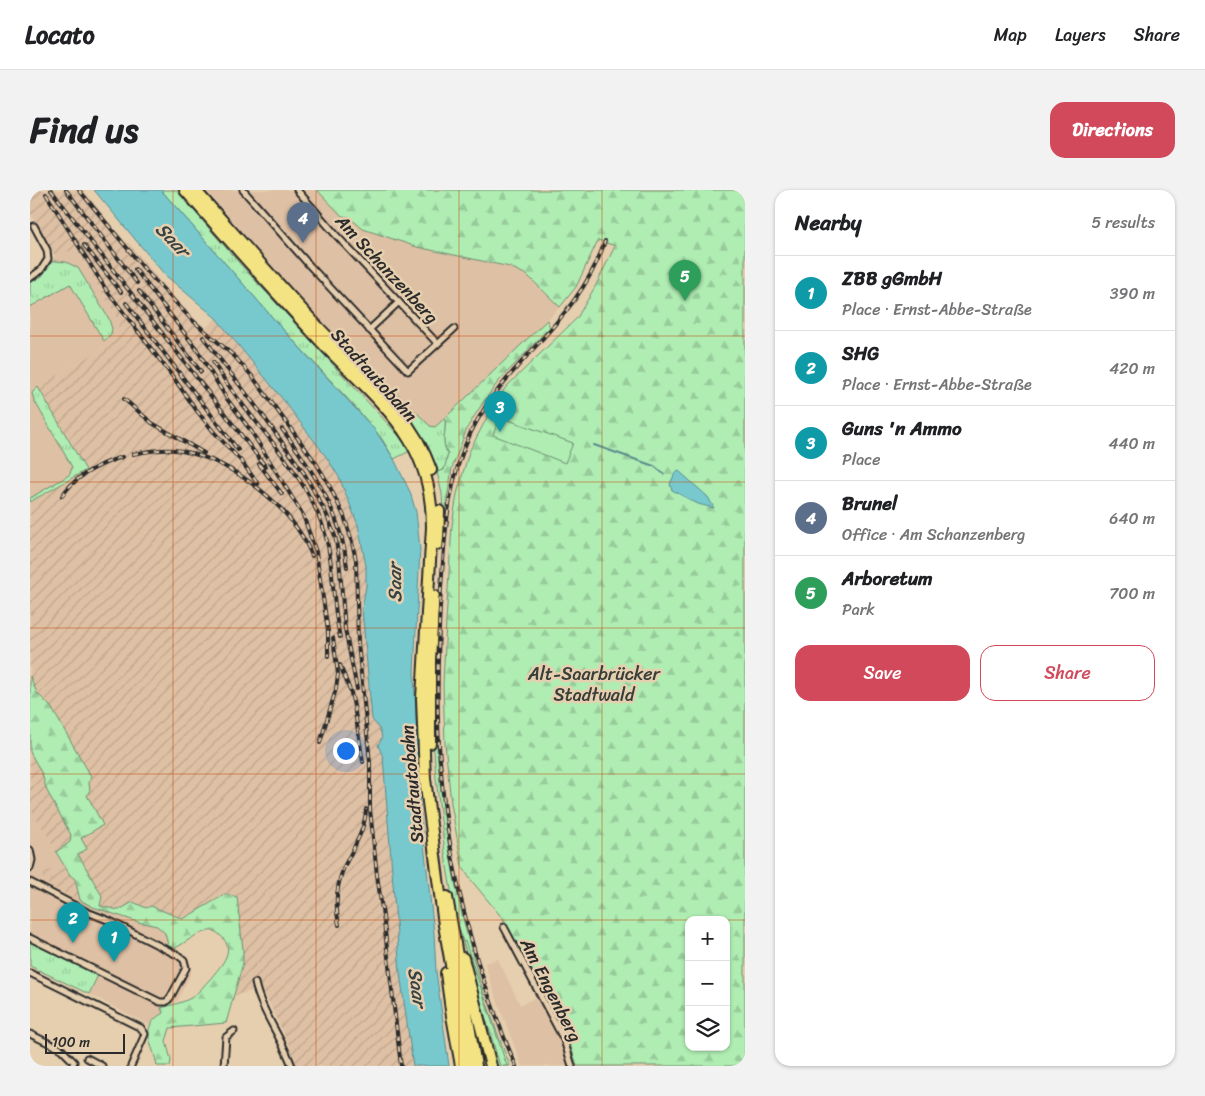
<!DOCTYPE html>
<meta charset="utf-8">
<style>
body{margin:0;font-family:Sriracha,sans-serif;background:#f2f2f2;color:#202124}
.controls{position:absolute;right:15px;bottom:15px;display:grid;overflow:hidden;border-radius:10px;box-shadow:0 1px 4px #0004}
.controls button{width:45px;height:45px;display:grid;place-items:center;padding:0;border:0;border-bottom:1px solid #e0e0e0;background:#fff;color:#202124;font:25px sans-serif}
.scale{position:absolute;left:15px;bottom:12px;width:80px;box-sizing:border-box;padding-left:5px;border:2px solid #2b2b2b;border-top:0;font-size:14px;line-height:18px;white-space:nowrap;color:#2b2b2b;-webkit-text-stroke:4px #e6cfaf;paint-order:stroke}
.you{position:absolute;left:315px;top:560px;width:18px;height:18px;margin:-12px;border:4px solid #fff;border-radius:50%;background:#1a73e8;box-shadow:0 0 0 8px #1a73e833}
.badge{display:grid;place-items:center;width:32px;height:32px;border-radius:50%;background:#d1495b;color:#fff;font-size:16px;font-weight:700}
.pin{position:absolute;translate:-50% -41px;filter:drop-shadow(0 1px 2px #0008)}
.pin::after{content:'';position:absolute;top:26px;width:18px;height:15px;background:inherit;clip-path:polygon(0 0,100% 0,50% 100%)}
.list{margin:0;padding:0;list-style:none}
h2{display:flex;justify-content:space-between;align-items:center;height:65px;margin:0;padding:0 20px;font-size:21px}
h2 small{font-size:16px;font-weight:400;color:#757577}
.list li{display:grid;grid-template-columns:32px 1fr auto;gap:15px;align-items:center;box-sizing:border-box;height:75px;padding:0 20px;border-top:1px solid #e0e0e0}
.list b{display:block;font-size:19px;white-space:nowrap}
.list p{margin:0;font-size:16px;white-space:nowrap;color:#757577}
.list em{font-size:16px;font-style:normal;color:#757577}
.actions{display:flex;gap:10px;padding:15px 20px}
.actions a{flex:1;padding:11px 0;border:1px solid #d1495b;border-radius:15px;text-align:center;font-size:18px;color:#d1495b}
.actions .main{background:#d1495b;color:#fff}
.icon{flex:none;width:28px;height:28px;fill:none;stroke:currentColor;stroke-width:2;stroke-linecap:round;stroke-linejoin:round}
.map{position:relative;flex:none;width:715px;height:876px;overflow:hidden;border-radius:15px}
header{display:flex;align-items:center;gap:30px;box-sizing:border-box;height:70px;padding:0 25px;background:#fff;border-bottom:1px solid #e0e0e0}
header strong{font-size:24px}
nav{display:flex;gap:28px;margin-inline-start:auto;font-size:18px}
.intro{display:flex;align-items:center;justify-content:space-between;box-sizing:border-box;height:120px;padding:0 30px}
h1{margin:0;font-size:35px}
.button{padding:12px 22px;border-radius:15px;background:#d1495b;color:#fff;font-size:18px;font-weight:700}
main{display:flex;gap:30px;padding:0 30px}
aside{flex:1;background:#fff;border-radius:15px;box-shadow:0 1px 4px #0004}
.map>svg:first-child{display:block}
.built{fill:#dec0a4}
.industrial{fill:url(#industrial-furrows)}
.grass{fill:url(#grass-tufts);stroke:#6d8c6f}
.forest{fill:url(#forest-firs);stroke:#6d8c6f;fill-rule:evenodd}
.garden{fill:#afedb3;stroke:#6d8c6f}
.water{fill:#78c9ce;stroke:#598a8d}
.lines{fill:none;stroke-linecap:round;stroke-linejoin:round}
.stream{stroke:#598a8d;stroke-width:2}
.minor-casing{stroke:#2b2b2b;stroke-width:9}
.motorway-casing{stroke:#2b2b2b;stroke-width:14}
.minor{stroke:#e6cfaf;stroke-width:5}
.motorway{stroke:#f4e382;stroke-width:10}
.rail-casing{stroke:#2b2b2b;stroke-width:4}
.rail{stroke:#e6cfaf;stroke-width:2;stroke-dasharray:5.5;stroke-linecap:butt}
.grid{fill:none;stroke:#c25012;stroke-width:1;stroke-opacity:0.55}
.labels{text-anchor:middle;stroke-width:5;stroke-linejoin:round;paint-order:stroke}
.street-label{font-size:18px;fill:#2b2b2b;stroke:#e6cfaf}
.park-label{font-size:18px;fill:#383e39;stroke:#e6cfaf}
.water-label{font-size:19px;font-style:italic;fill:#374343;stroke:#e6cfaf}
</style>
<header>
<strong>Locato</strong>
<nav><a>Map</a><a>Layers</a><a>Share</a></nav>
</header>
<div class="intro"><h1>Find us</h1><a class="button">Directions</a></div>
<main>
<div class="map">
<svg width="715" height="876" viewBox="0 0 715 876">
<defs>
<pattern id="industrial-furrows" width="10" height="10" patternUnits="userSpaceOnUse" patternTransform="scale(1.25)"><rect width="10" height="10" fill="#dec0a4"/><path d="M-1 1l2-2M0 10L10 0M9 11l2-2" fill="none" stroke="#bfa58d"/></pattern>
<pattern id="grass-tufts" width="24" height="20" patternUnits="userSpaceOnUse" patternTransform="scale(1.25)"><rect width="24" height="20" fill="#afedb3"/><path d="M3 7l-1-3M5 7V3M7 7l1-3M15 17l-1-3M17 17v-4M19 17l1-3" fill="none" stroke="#97cb9a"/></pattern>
<pattern id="forest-firs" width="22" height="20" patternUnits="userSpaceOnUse" patternTransform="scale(1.25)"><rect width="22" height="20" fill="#afedb3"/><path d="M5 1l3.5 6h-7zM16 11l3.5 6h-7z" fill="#97cb9a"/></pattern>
</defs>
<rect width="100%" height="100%" fill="#e6cfaf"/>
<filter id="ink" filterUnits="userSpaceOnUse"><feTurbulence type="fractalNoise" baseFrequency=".02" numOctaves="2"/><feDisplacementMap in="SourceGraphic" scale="10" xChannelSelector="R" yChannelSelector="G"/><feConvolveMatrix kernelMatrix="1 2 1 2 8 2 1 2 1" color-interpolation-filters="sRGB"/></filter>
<g filter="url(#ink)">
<!-- built -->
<path class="built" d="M176 0H287L312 26 319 27 333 39 387 57 480 77 497 85 530 117 405 238 400 236 368 204 353 196 343 185 255 91Z
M46 59 86 126 88 137 86 146 79 154 8 197 56 280 0 312V93L12 85 25 66Z
M0 617 40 685 50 710 64 717 108 732 127 736 135 743 138 755 159 769 161 777V783L148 810 142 814 131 818 133 823 125 828 121 836 59 804 70 780 0 745Z
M468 769 490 815 507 807 531 851 538 876H492L464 802 455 773Z"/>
<!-- industrial -->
<path class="industrial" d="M0 0H53L96 53H99L134 96 169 133 176 138 186 128 255 212 297 268 309 287 319 309 328 335 336 376V396L332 419 342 529 352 541V550L348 556 353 567 370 783 383 876H267L259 855 232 798 204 806 213 773 196 704 153 729 127 736 108 732 63 717 12 691 16 679 19 681 33 673 0 617V313L56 280 8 197 79 154 86 146 88 137 86 126 46 59 25 66 0 23Z"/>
<!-- grass -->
<path class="grass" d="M131 0H146L210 74 371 248 379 260 378 262 364 269 352 249 332 225 329 224V221L249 135Z
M25 71 36 72 48 78 79 129 82 139 81 144 74 151 40 94 0 117V93L12 86 22 72Z
M8 197 56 280 0 312V308L36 287 40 284 42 277 4 210 2 203Z
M361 201 368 204 400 236 405 237 415 228C417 243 410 250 418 264 416 272 417 282 407 282L408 280C398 251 378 226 359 203Z
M405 522C410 644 434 762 480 876H465L455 829 425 724 416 671 406 588 403 547Z
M0 752 68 785 59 804 0 776Z"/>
<!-- forest -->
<path class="forest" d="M287 0H715V876H547L538 848 474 730 441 690 432 676 421 613 415 553 413 495 416 432 422 335 427 304 439 262 464 214 476 197 547 128 566 95 585 56 568 50 546 97 530 117 497 85 480 77 387 57 333 39 319 27 312 26ZM659 730H696V857H659Z
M517 130 520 137 468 192 452 214 437 238 422 278 415 322H413L412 304 407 282 414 280 418 264C410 250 417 243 415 228Z
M0 486 7 503 21 517 61 586 59 593 60 600 57 605 73 635 51 648 57 659 48 664 72 706 70 716 89 720 103 712 116 718 121 716 153 729 196 704 207 707 213 760V773L196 833 140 838 136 851 141 870 140 876H127C124 855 107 838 133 823L131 818C141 815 152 813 161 808 169 803 174 795 181 788 195 771 209 756 183 740L168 744 144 759 138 755 135 743 127 736 108 732 63 717 50 710 45 689 40 685 26 662 40 652 41 645 17 601 12 584 0 562Z
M435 751 477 876H470L433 752Z"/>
<!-- garden -->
<path class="garden" d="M470 227 543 253 535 273 463 245Z"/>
<!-- water -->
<path class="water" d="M64 0H131L249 135 345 240 364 269 380 302 386 322 390 359 384 482 390 618 404 743 406 781 419 876H383L370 783 353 567 348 555C356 545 349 539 342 529L332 419 336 396V376L328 335 309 287 297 268 255 212 186 128 135 85Z
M649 281 678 307 684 318 668 314 642 300 640 294 645 283Z"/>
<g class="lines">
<!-- stream -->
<path class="stream" d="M564 255 624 276 634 284"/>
<!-- minor casing -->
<g class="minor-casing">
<path id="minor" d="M213 0 280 76 378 181 424 139
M267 0 306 45 407 153
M0 88 11 80 18 69 17 60 4 36
M339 140 369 112
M0 660 2 670 0 678
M0 692 57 722 80 731 149 766 154 770 156 778 140 808 136 812H130L0 748
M474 737 534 850 542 876
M0 783 111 838 115 844 101 876
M225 793C231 821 252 848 262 876
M0 844 31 859 44 872 42 876
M57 868 72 876
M194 876 196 847 204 841"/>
</g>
<!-- motorway casing -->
<g class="motorway-casing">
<path id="motorway" d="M155 0C202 54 250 107 298 159 326 188 358 215 379 249 396 276 402 306 402 337L392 508 395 589 414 735 439 876
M165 0C206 46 247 93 289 138 330 181 381 222 401 280
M408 354 409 321
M400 553V469L404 406
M417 707 446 876
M433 768 461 876
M416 783 421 820 431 876"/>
</g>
<!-- minor -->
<use href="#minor" class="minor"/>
<!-- motorway -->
<use href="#motorway" class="motorway"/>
<!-- rail casing -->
<g class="rail-casing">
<path id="rail" d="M21 0 236 277
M36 0 107 93
M49 0 117 82 161 129 204 166 222 186 286 273 298 293 314 326 321 348 326 370 328 453 340 573V619L347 685 354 733 371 876
M16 4 77 101 143 187 167 221 183 241 212 272 228 294
M54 55 91 102
M105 79 166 158 197 209 221 241 273 325 286 362 298 441V466
M109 101 171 182
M96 113 208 260
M173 147 234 227 274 283 296 323 305 346 309 368 315 439 327 499
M183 172C216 228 269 272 292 334 305 370 301 409 310 447
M94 209 122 233 174 263
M252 239C283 281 312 323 317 377
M103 264C119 261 135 258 152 261 203 271 263 317 282 366
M229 274 252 304
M32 306C45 286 70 274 92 267
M310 475 321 503 324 516 333 572
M290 553 306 499 308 484 303 448
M309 735C305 716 306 696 314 677 323 658 335 641 336 619
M486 876C442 774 415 665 409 554 406 502 408 450 411 398 415 345 417 291 441 242 477 170 549 131 575 51"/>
</g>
<!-- rail -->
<use href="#rail" class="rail"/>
</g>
</g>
<!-- grid -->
<path class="grid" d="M143 0V876M286 0V876M429 0V876M572 0V876M0 146H715M0 292H715M0 438H715M0 584H715M0 730H659M696 730H715"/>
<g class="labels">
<!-- street labels -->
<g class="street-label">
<text transform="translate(357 79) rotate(47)" y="6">Am Schanzenberg</text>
<text transform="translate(344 185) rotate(48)" y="6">Stadtautobahn</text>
<text transform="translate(382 594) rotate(-95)" y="6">Stadtautobahn</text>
<text transform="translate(521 800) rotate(63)" y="6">Am Engenberg</text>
</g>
<!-- park labels -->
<g class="park-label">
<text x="564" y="490">Alt-Saarbrücker<tspan x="564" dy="21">Stadtwald</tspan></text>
</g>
<!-- water labels -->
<g class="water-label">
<text transform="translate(143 49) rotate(46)" y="7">Saar</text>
<text transform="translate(364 393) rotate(-91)" y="7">Saar</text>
<text transform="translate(388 797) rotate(82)" y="7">Saar</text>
</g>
</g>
</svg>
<div class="controls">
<button>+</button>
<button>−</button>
<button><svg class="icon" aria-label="layers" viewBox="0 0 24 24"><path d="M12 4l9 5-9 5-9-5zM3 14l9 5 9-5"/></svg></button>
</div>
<div class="scale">100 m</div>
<div class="you"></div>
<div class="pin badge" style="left:84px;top:772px;background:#0f9aa8">1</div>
<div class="pin badge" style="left:43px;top:753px;background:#0f9aa8">2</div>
<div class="pin badge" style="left:470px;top:242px;background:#0f9aa8">3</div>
<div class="pin badge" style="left:273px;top:53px;background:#5c6f8a">4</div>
<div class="pin badge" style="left:655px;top:111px;background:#2e9e5b">5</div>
</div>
<aside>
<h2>Nearby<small>5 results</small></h2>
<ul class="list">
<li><span class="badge" style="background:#0f9aa8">1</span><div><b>ZBB gGmbH</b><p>Place · Ernst-Abbe-Straße</p></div><em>390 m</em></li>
<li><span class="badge" style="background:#0f9aa8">2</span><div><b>SHG</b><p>Place · Ernst-Abbe-Straße</p></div><em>420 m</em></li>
<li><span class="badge" style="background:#0f9aa8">3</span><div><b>Guns 'n Ammo</b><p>Place</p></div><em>440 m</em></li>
<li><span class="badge" style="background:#5c6f8a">4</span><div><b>Brunel</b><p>Office · Am Schanzenberg</p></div><em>640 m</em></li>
<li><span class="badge" style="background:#2e9e5b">5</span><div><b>Arboretum</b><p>Park</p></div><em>700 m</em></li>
</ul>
<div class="actions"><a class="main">Save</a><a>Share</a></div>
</aside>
</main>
